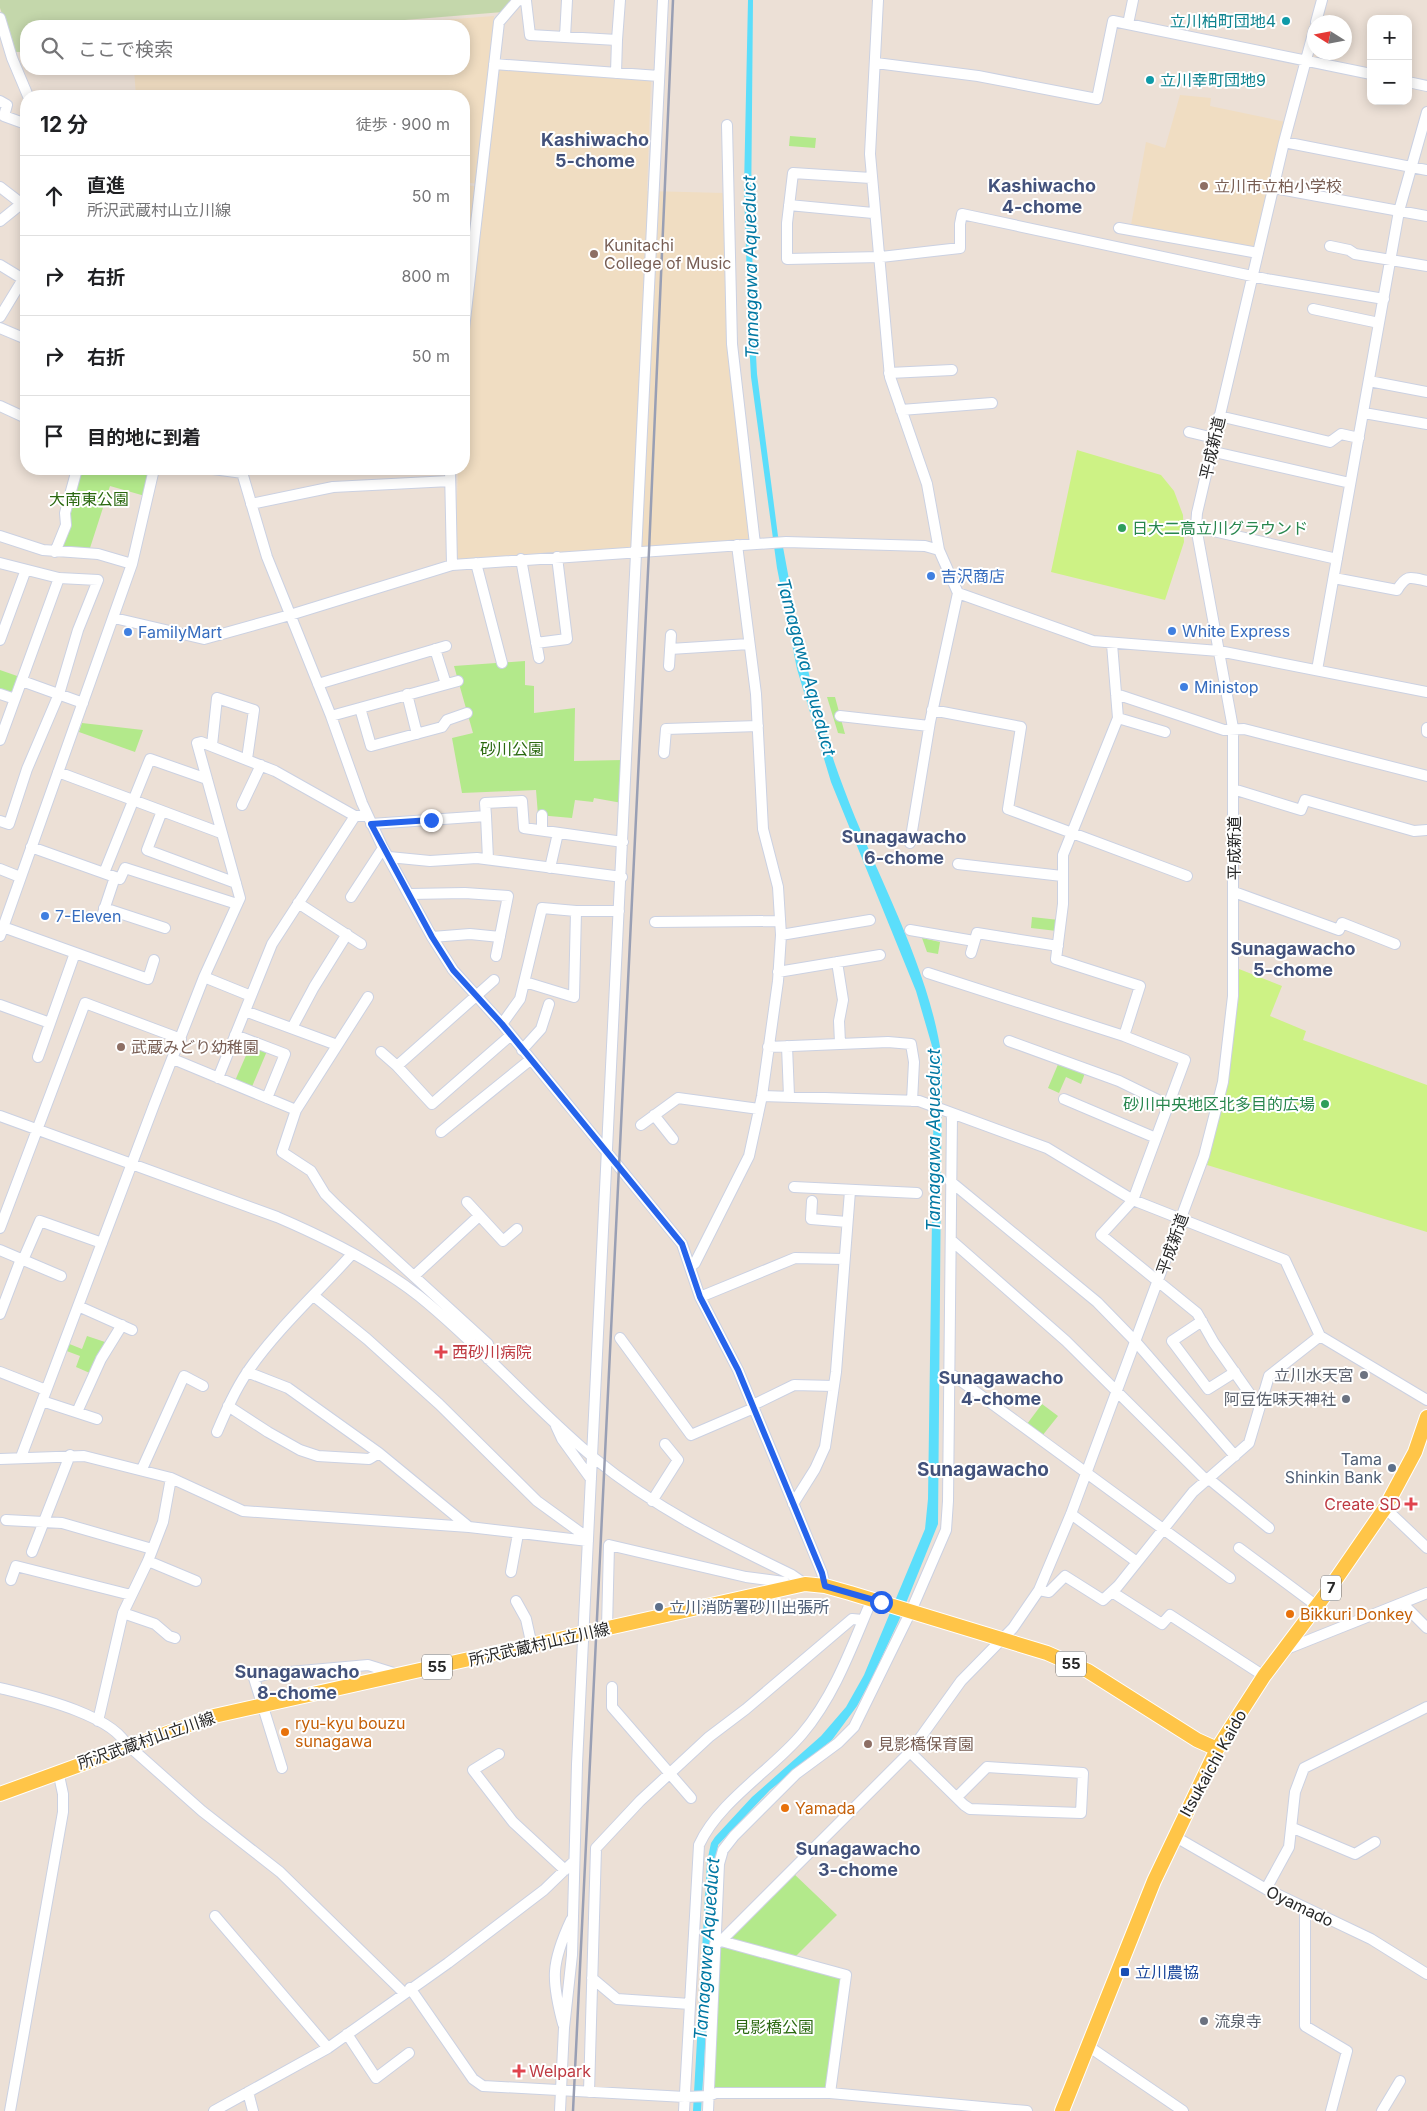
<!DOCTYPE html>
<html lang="ja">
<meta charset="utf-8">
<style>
body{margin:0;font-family:Inter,"Noto Sans JP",sans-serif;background:#f6f6f6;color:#202124}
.controls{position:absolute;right:15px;top:15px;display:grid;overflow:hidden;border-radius:10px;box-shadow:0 2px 12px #0003}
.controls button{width:45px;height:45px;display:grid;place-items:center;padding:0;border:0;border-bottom:1px solid #e0e0e0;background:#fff;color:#202124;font:25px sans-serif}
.compass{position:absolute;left:1307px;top:15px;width:45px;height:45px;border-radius:50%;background:#fff;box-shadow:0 2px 12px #0003;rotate:281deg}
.stop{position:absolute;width:15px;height:15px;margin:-11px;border:4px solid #2563eb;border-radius:50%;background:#fff}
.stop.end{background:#2563eb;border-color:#fff;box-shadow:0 1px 5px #0008}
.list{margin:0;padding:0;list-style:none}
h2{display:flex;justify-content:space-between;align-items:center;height:65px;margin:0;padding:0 20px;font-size:21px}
h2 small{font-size:16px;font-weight:400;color:#757577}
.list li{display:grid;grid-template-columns:32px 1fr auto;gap:15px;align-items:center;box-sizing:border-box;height:80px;padding:0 20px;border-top:1px solid #e0e0e0}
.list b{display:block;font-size:19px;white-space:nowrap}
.list p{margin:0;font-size:16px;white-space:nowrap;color:#757577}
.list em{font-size:16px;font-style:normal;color:#757577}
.icon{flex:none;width:28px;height:28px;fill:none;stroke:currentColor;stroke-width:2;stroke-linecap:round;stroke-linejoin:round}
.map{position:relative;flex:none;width:1427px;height:2111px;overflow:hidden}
.search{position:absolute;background:#fff;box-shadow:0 2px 12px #0003;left:20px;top:20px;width:450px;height:55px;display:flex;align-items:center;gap:12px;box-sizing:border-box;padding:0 18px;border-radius:20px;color:#757577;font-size:19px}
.panel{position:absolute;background:#fff;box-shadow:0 2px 12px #0003;left:20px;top:90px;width:450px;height:385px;border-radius:20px}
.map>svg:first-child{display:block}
.education{fill:#f0ddc2}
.green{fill:#b3e98b}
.cemetery{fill:#c4d7ab}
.pitch{fill:#cdf285}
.water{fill:#5bdefb}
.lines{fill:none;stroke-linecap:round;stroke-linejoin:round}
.minor-casing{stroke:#cbd1e2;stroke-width:12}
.major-casing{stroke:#fff;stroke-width:16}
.minor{stroke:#fff;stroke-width:10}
.major{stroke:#ffc548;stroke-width:14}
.rail{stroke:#999fb4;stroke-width:2.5}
.route{stroke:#2563eb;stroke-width:6}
.culture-dot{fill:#0f9aa8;stroke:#fff;stroke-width:2}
.education-dot{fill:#8d6e63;stroke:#fff;stroke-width:2}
.leisure-dot{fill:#2e9e5b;stroke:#fff;stroke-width:2}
.shop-dot{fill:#3f7fe0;stroke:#fff;stroke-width:2}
.health-dot{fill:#e0444e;stroke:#fff;stroke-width:2}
.worship-dot{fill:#6b7280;stroke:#fff;stroke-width:2}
.service-dot{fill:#5c6f8a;stroke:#fff;stroke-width:2}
.food-dot{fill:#e8710a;stroke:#fff;stroke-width:2}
.transit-dot{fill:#1a4fb4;stroke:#fff;stroke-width:2}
.labels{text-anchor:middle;stroke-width:4;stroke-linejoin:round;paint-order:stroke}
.shield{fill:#fff;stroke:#686868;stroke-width:1}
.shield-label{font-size:15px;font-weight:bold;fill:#272727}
.culture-label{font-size:16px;fill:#0d838f;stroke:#fff;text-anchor:end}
.education-label{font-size:16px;fill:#785e54;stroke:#fff;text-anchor:start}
.street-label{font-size:16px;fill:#272727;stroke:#fff}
.park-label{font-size:16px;fill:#2b6911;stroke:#fff}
.leisure-label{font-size:16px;fill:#27864d;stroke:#fff;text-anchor:start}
.shop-label{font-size:16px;fill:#366cbe;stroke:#fff;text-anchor:start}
.health-label{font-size:16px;fill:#be3a42;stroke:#fff;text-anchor:start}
.worship-label{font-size:16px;fill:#5b616d;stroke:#fff;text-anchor:end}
.service-label{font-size:16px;fill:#4e5e75;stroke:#fff;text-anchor:end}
.food-label{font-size:16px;fill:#c56008;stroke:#fff;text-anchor:start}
.transit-label{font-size:16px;fill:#164399;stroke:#fff;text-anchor:start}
.neighbourhood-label{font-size:18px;font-weight:bold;fill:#43527b;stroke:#fff}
.water-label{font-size:18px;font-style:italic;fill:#0077a2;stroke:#fff}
.quarter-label{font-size:19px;font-weight:bold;fill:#43527b;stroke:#fff}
</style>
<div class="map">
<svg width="1427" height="2111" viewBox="0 0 1427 2111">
<rect width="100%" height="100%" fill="#ece0d6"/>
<!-- education -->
<path class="education" d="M494 16 478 184 464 182V96H321V94L136 96 134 69H464V26H365Z
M498 69 651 78 647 191 724 193 727 348 754 540 455 561 458 469H464V370L470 317 464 315V185L484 187Z
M1180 95 1211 98 1210 106 1286 122 1256 248 1131 225 1146 142 1165 148Z"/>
<!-- green -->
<path class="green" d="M790 136 816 138 815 148 789 146Z
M81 469H152L145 496 110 486 90 548 61 550 67 513Z
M525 661V685L534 686V713L575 708 574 761 623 760 622 803 594 798 593 802 575 800 572 818 538 815 536 790 462 793 452 738 473 733 454 666Z
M0 670 20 677 13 696 0 691Z
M827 697H835L845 734 838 733Z
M82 723 143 730 135 752 79 732Z
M1032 917 1059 920 1057 931 1031 928Z
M922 938 940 942 938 954 927 952Z
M251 1044 267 1051 251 1089 234 1083Z
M1059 1062 1085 1073 1081 1084 1066 1077 1059 1093 1048 1088Z
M87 1336 108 1343 92 1374 76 1367 80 1356 64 1350 67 1343 82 1349Z
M1042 1404 1058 1416 1042 1436 1027 1424Z
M792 1872 837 1915 791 1961 843 1977 830 2090 707 2093 717 1946Z"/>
<!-- cemetery -->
<path class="cemetery" d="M0 0H514L503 12 331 26H26V52H15L0 8Z"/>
<!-- pitch -->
<path class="pitch" d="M1077 450 1161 475 1174 491 1183 515 1184 542 1165 600 1051 572Z
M1239 969 1282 986 1270 1016 1306 1031 1303 1040 1427 1085V1232L1207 1165C1225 1100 1234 1036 1239 969Z"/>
<!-- water -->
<path class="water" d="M748 0H753L751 218 755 336 757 374 778 536 783 547C798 629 814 711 844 789 877 878 929 965 942 1059L938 1524 900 1618 873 1676 857 1706 832 1740 770 1790 718 1845 701 2111H693L707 1862 711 1843 715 1837 752 1797 821 1736 846 1707 864 1675 925 1529 928 1499 934 1078 932 1046 916 991 831 782 797 669 777 568 751 377 749 342 744 188Z"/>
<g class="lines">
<!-- minor casing -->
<g class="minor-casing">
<path id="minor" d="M520 0 526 1 530 35 617 40 616 73
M878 0 870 154 890 377 927 484 939 550 958 593 930 722 910 843
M0 18 12 58 28 96
M1316 22 1322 0
M1128 24 1133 0
M565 37 567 0
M617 40 620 0
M876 63 978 76 1097 99 1113 21 1371 74
M494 64 659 76
M1408 82 1427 86
M0 101 7 105 4 116 26 124
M727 125 732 344 755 544
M1284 142 1427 170
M871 178 793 173 787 223V259L881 257 960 248V224L962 214 1266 279 1384 299
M0 187 26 207
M1274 188 1427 216
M789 205 873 213
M0 221 26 200
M1119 228 1258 253
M1330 246 1349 250 1355 254 1427 266
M0 265 23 279 0 317
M1313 309 1379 323
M0 328 26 339
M464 329 499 22 518 0
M889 373 952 370
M1369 381 1427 392
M0 406 26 418
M901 410 992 403
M1364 413 1427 424
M1219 416 1330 442 1341 434 1359 438
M1189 432 1214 438
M1210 451 1350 483
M213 469 243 473
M241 469 267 557 331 716 362 803 383 848 432 937 453 970 502 1024 682 1244 700 1297 738 1370 822 1573 825 1586
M450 469 452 565
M251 504 333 487 450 481
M1196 527 1337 559
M0 536 43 550 98 554 132 564
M55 552 66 525 65 513 77 469
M521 559 539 658
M0 563 59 578 98 580 78 630 59 694 27 769 9 824 0 821
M476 563 502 663
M1334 578 1397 590C1407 574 1410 577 1427 581
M958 593 1093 641 1219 651 1427 692
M114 618 204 639 290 615 452 565 786 542 925 546 939 550
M0 640 25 572
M536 643 567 639 557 557
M1112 644 1118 718 1063 855V904L1056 959 1140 986 1124 1036
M435 649 446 684
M670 649 749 644
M669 666 671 635
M1317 670 1399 211 1427 112
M22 681 83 703
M318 684 446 646
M0 694 15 699
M407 694 417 734
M1116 694 1224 730 1244 729 1427 776
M360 708 371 746 442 727 447 720 467 713
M932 710 1021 727 1008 809 1187 876
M331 716 458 681
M840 716 929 726
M1118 718 1165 732
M1427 728V732
M0 740 59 578
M212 745 217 698 254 710 247 759
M664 753 666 729 758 726
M58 772 221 833
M1233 789 1301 810 1305 800 1414 831 1427 830
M242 805 261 765
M162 811 147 850 236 883
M486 816 488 859
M371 824 486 816 485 803 522 801 524 828 623 842
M542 830V815
M31 847 115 877 102 916
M389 857 430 861 477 858 622 877
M958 864 1062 876
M550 868 558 833
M0 869 20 877
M104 873 150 759 207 779
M115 877 120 879 125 868 237 904
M1234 892 1339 930 1342 923 1395 944
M410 894 465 893 508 896 496 956
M351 897 383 848
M298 903 361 944
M104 908 165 928
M655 922 779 921
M3 927 148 979 154 960
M910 930 974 941
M781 935 870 920
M0 936 132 564 154 469
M432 937 470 934 500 937
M971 953 977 933 1058 946
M837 962 843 1000 839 1021 840 1043
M778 972 880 955
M928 973 1124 1036 1185 1060 1133 1200 1101 1235 1197 1313 1214 1343 1259 1407
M204 977 251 996
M525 982 574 997 576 911H619
M368 997 296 1110 282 1152 311 1171 325 1194 337 1206 488 1344V1359
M0 1005 50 1023
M245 1011 337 1045
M502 1024 520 999 542 908 576 911
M292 1028 314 987 347 934
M235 1035 285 1054 267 1098
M1009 1041 1119 1081 1168 1105
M787 1046 789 1096
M768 1047 888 1042 911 1044 914 1062 912 1101
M522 1050 541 1029 549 1004
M381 1052 397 1066 432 1104 511 1035
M38 1057 75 953
M173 1059 296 1110
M397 1066 494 980
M218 1078 272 944 355 816
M762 1096 919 1101 1047 1148 1133 1200 1285 1260 1320 1336 1427 1400
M1064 1099 1156 1138
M654 1115 673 1139
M0 1116 277 1217C326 1238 377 1263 419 1296 481 1346 533 1407 594 1458 655 1508 722 1541 792 1575L805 1584
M641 1125 678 1098 759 1109
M441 1132 530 1060
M950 1181 1097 1302 1135 1341 1235 1456
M794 1187 917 1193
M812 1201 811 1219 847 1222
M467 1202 503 1241 517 1229
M0 1228 85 1003 181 1039
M951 1240 1066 1341 1207 1481
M0 1250 61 1276
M23 1260 40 1221 102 1243
M690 1267 695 1263 749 1156 762 1096 778 981 781 935 778 887 763 829 756 694 737 545
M414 1276 479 1216
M314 1296 367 1339 439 1404 537 1501 588 1538
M700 1297 795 1258 844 1259
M78 1306 132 1330
M0 1314 21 1259
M1202 1321 1172 1341 1208 1389 1235 1372
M620 1338 691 1435 754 1408
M0 1372 46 1390
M247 1372 288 1388 379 1453 469 1527
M950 1373 1230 1578
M42 1401 97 1419
M753 1405 794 1385 834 1386
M228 1406 268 1432 300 1450 318 1456 369 1459 379 1453
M77 1412 101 1359 122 1325
M556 1426 562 1439 591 1479
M217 1432C226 1411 235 1390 248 1371 277 1329 318 1292 352 1254
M21 1457 154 1105 204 977 240 898 197 743 201 742 275 771 355 816H367
M0 1459 84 1456 171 1478 243 1511 469 1527 588 1541
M142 1469 184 1376 203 1386
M1209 1479 1269 1528
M652 1501 678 1460 665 1444
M793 1504 815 1469 825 1447 836 1372 850 1191
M1385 1508 1427 1548
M1071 1514 1137 1562
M6 1520 62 1523 152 1549
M1239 1548 1317 1606
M32 1552 70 1455
M148 1561 196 1581
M511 1572 518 1534
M11 1580 16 1566 131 1595
M1039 1590 1049 1592 1065 1576 1103 1600 1118 1586 1193 1492 1249 1443 1269 1376 1320 1336
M1112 1592 1162 1624 1170 1615 1264 1676
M516 1601 526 1619 532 1646
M1402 1603 1427 1628
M123 1613 155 1624 169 1636 175 1638
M607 1628 609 1545 746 1577 784 1582 789 1587
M1284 1650 1427 1593
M612 1687V1707L691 1798
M0 1688C32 1696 116 1715 128 1748
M98 1721 123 1613 148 1561 163 1522 171 1478
M130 1747 202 1811 280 1872 403 1992
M910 1752 964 1805 970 1809 1081 1813 1083 1773 987 1767 957 1797
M499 1754 473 1770 513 1822 565 1870
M282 1768 254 1678 267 1674 368 1665 400 1675
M1293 1828 1355 1854 1375 1842
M1174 1836 1266 1889 1371 1939 1427 1974
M1266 1889 1289 1847 1295 1792 1304 1768 1427 1707
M1305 1909V2026L1347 2051 1331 2111
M215 1916 328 2048
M721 1941 846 1975 830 2093
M715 1944 721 1941 910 1752 961 1681 1013 1628 1039 1590 1071 1514 1204 1156 1223 1082 1233 996V728L1196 527 1197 513 1284 142 1314 30
M592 1978 617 1999 690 2004
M410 1988 473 2079 483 2086 685 2097 709 2096 716 2093H830L1027 2111
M563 2024C551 1979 551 1963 571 1920
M347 2034 376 2078 409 2053
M1088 2046 1183 2111
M248 2092 253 2111
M589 2092 596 1848 640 1801 709 1737 746 1709 852 1619 863 1620
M10 2111 63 1812V1794L58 1771
M214 2111 328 2048 448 1963 544 1890 573 1862
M560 2111 564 2028 572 1955 577 1764 663 0
M684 2111 699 1845C719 1801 772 1770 802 1734 835 1695 852 1646 872 1599
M708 2111 719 1864 723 1850 734 1836 796 1774 838 1743 854 1727 911 1611 946 1530 948 1501 952 1114
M1382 2111 1400 2081"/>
</g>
<!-- major casing -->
<g class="major-casing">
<path id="major" d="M0 1794 214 1716 805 1584 825 1586 850 1593 1047 1653 1088 1671 1197 1740 1217 1749
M1062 2111 1154 1881 1217 1749 1264 1676 1325 1595 1385 1508 1415 1452 1427 1417"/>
</g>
<!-- minor -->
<use href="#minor" class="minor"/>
<!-- major -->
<use href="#major" class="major"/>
<!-- rail -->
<path class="rail" d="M573 2111 649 551 673 0"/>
</g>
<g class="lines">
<!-- route -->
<path class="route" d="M431 820 371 824 432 937 453 970 502 1024 682 1244 700 1297 738 1370 822 1573 825 1586 881 1602"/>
</g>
<!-- markers -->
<g class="culture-dot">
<circle cx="1286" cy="21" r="5"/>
<circle cx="1150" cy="80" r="5"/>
</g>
<g class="education-dot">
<circle cx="1204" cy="186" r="5"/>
<circle cx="594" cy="254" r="5"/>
<circle cx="121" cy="1047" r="5"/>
<circle cx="868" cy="1744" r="5"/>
</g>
<g class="leisure-dot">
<circle cx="1122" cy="528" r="5"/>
<circle cx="1325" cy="1104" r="5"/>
</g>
<g class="shop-dot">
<circle cx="931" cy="576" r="5"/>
<circle cx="1172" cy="631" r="5"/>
<circle cx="128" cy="632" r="5"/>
<circle cx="1184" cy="687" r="5"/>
<circle cx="45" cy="916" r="5"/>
</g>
<g class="health-dot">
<path d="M438.5 1344.5h5v5h5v5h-5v5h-5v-5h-5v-5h5z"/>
<path d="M1408.5 1496.5h5v5h5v5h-5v5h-5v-5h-5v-5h5z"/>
<path d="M516.5 2063.5h5v5h5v5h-5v5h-5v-5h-5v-5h5z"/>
</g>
<g class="worship-dot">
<circle cx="1364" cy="1375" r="5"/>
<circle cx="1346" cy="1399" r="5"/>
<circle cx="1204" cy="2021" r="5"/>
</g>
<g class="service-dot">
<circle cx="1392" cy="1468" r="5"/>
<circle cx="659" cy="1607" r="5"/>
</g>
<g class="food-dot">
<circle cx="1290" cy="1614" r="5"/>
<circle cx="285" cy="1732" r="5"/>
<circle cx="785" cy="1808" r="5"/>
</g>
<rect class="transit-dot" x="1120" y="1967" width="10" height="10" rx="2.5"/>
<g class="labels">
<!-- shield labels -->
<g class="shield">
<rect x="1321" y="1575.5" width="20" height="25" rx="4"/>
<rect x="1056" y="1651.5" width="30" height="25" rx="4"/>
<rect x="422" y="1654.5" width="30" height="25" rx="4"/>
</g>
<g class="shield-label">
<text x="1331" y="1593">7</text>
<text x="1071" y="1669">55</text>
<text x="437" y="1672">55</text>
</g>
<!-- culture labels -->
<g class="culture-label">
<text x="1276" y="27">立川柏町団地4</text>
<text x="1160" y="86" text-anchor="start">立川幸町団地9</text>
</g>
<!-- education labels -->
<g class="education-label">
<text x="1214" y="192">立川市立柏小学校</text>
<text x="604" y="251">Kunitachi<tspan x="604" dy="18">College of Music</tspan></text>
<text x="131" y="1053">武蔵みどり幼稚園</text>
<text x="878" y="1750">見影橋保育園</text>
</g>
<!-- street labels -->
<g class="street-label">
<text transform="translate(1212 448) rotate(-77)" y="6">平成新道</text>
<text transform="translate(1234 848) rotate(-90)" y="6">平成新道</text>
<text transform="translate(1172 1244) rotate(-70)" y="6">平成新道</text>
<text transform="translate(539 1644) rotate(-13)" y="6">所沢武蔵村山立川線</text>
<text transform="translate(146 1740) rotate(-19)" y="6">所沢武蔵村山立川線</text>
<text transform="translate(1213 1763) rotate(-61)" y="6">Itsukaichi Kaido</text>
<text transform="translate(1300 1906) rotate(26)" y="6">Oyamado</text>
</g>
<!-- park labels -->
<g class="park-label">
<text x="89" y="505">大南東公園</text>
<text x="512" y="755">砂川公園</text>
<text x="774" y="2033">見影橋公園</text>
</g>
<!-- leisure labels -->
<g class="leisure-label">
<text x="1132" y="534">日大二高立川グラウンド</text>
<text x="1315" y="1110" text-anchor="end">砂川中央地区北多目的広場</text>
</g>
<!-- shop labels -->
<g class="shop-label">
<text x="941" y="582">吉沢商店</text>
<text x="1182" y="637">White Express</text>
<text x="138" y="638">FamilyMart</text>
<text x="1194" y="693">Ministop</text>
<text x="55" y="922">7-Eleven</text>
</g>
<!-- health labels -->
<g class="health-label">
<text x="452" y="1358">西砂川病院</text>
<text x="1401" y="1510" text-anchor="end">Create SD</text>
<text x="529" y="2077">Welpark</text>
</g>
<!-- worship labels -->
<g class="worship-label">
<text x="1354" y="1381">立川水天宮</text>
<text x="1336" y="1405">阿豆佐味天神社</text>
<text x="1214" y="2027" text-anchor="start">流泉寺</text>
</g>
<!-- service labels -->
<g class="service-label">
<text x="1382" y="1465">Tama<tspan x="1382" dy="18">Shinkin Bank</tspan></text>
<text x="669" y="1613" text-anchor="start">立川消防署砂川出張所</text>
</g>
<!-- food labels -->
<g class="food-label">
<text x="1300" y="1620">Bikkuri Donkey</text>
<text x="295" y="1729">ryu-kyu bouzu<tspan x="295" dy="18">sunagawa</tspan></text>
<text x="795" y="1814">Yamada</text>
</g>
<!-- transit labels -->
<g class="transit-label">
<text x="1135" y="1978">立川農協</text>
</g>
<!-- neighbourhood labels -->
<g class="neighbourhood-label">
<text x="595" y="146">Kashiwacho<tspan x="595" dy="21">5-chome</tspan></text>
<text x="1042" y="192">Kashiwacho<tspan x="1042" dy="21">4-chome</tspan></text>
<text x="904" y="843">Sunagawacho<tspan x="904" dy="21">6-chome</tspan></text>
<text x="1293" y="955">Sunagawacho<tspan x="1293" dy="21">5-chome</tspan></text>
<text x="1001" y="1384">Sunagawacho<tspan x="1001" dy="21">4-chome</tspan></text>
<text x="297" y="1678">Sunagawacho<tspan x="297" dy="21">8-chome</tspan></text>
<text x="858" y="1855">Sunagawacho<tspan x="858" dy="21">3-chome</tspan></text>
</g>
<!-- water labels -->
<g class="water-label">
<text transform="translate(751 267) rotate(-91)" y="6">Tamagawa Aqueduct</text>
<text transform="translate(806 667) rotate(75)" y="6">Tamagawa Aqueduct</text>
<text transform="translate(934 1140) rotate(-90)" y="6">Tamagawa Aqueduct</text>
<text transform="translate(707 1949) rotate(-86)" y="6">Tamagawa Aqueduct</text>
</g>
<!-- quarter labels -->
<g class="quarter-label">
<text x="983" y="1476">Sunagawacho</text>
</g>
</g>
</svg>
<div class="controls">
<button>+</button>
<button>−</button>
</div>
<svg class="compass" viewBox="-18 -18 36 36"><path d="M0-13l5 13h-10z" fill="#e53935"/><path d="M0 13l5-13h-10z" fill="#757577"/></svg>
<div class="stop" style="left:881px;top:1602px"></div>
<div class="stop end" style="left:431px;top:820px"></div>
<div class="search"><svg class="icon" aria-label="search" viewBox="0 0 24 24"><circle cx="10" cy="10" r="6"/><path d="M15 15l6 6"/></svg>ここで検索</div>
<section class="panel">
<h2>12 分<small>徒歩 · 900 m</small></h2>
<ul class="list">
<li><svg class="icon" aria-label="ahead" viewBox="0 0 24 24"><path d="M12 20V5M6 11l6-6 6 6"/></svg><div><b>直進</b><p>所沢武蔵村山立川線</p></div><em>50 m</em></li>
<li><svg class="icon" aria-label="right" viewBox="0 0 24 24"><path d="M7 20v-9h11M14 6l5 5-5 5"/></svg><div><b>右折</b></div><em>800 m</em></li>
<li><svg class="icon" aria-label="right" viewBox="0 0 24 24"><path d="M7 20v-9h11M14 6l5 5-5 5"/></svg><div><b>右折</b></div><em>50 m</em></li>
<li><svg class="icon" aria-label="arrive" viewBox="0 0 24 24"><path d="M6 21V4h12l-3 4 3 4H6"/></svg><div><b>目的地に到着</b></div></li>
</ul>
</section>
</div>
